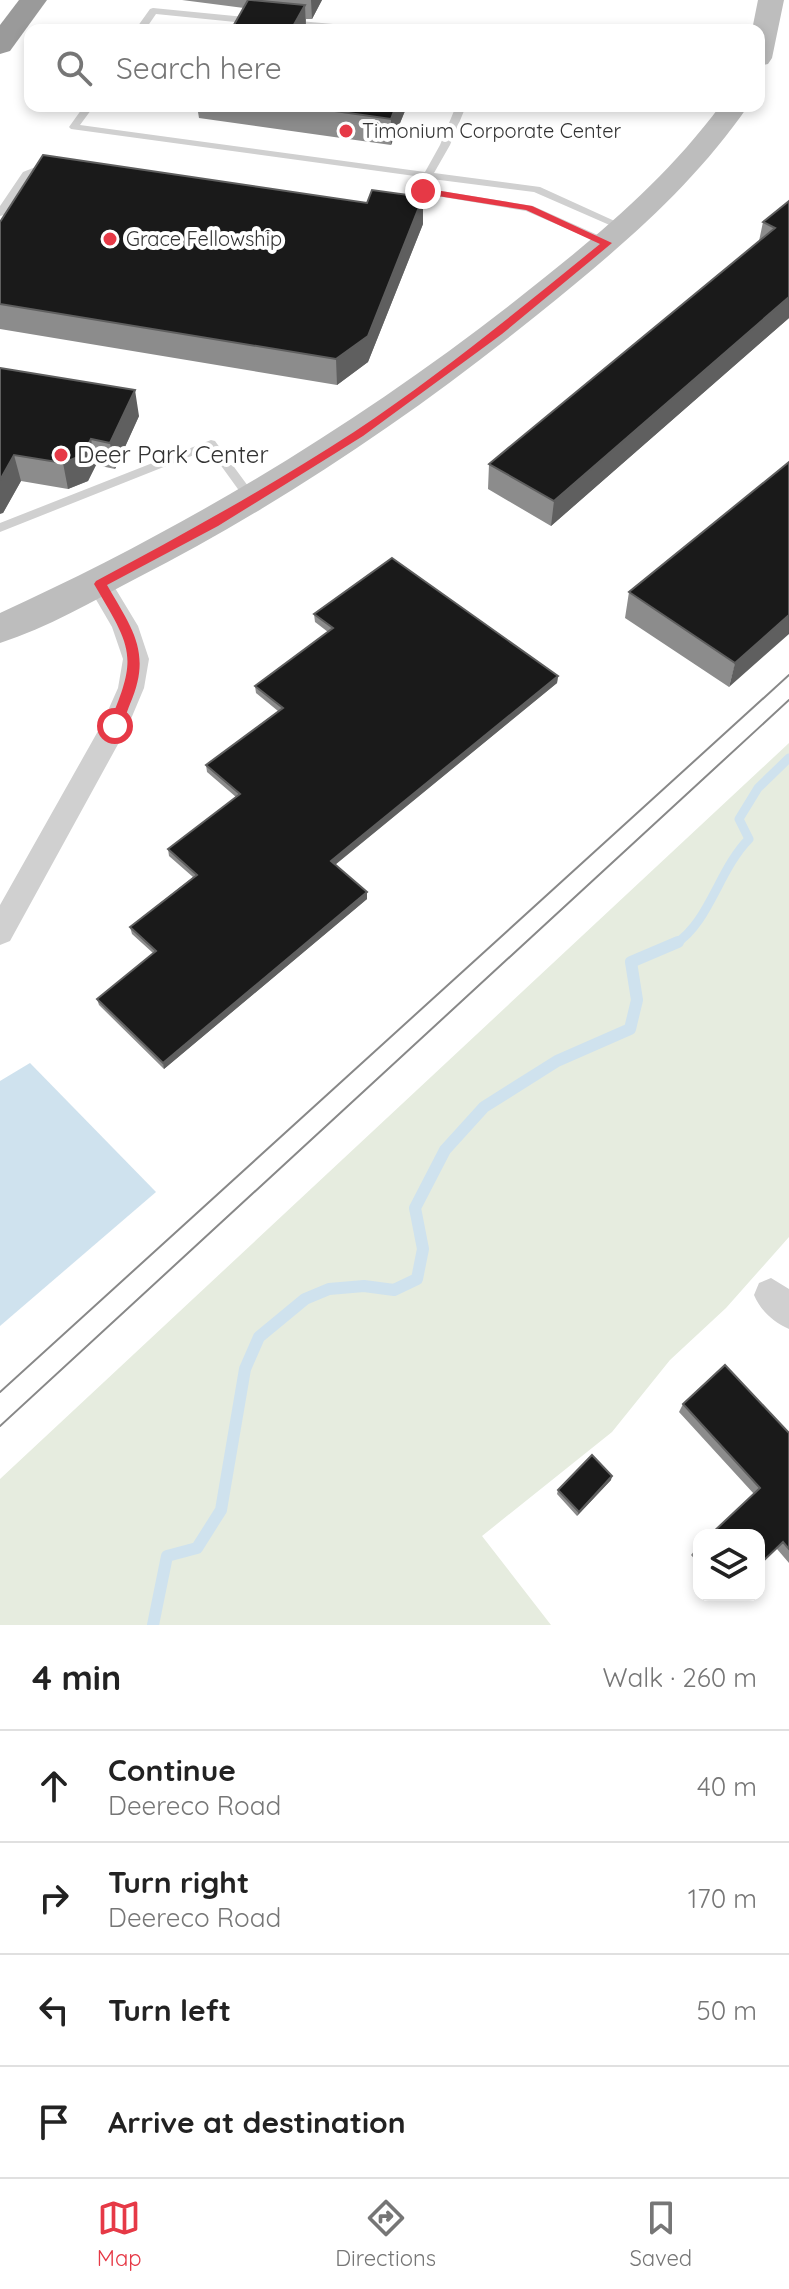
<!DOCTYPE html>
<meta charset="utf-8">
<style>
body{margin:0;font-family:Quicksand,sans-serif;background:#f2f2f2;color:#222}
.controls{position:absolute;right:24px;bottom:24px;display:grid;overflow:hidden;border-radius:16px;box-shadow:0 4px 12px #0003}
.controls button{width:72px;height:72px;display:grid;place-items:center;padding:0;border:0;border-bottom:2px solid #e0e0e0;background:#fff;color:#222;font:40px sans-serif}
.stop{position:absolute;width:24px;height:24px;margin:-18px;border:6px solid #e63946;border-radius:50%;background:#fff}
.stop.end{background:#e63946;border-color:#fff;box-shadow:0 2px 8px #0008}
.list{margin:0;padding:0;list-style:none}
h2{display:flex;justify-content:space-between;align-items:center;height:104px;margin:0;padding:0 32px;font-size:34px}
h2 small{font-size:26px;font-weight:400;color:#767676}
.list li{display:grid;grid-template-columns:52px 1fr auto;gap:24px;align-items:center;box-sizing:border-box;height:112px;padding:0 32px;border-top:2px solid #e0e0e0}
.list b{display:block;font-size:30px;white-space:nowrap}
.list p{margin:0;font-size:26px;white-space:nowrap;color:#767676}
.list em{font-size:26px;font-style:normal;color:#767676}
.icon{flex:none;width:44px;height:44px;fill:none;stroke:currentColor;stroke-width:2;stroke-linecap:round;stroke-linejoin:round}
.map{position:relative;flex:none;width:789px;height:1625px;overflow:hidden}
.search{position:absolute;background:#fff;box-shadow:0 4px 12px #0003;left:24px;right:24px;top:24px;height:88px;display:flex;align-items:center;gap:20px;box-sizing:border-box;padding:0 28px;border-radius:16px;color:#767676;font-size:30px}
.sheet{height:552px;background:#fff}
nav{display:flex;justify-content:space-around;align-items:center;box-sizing:border-box;height:112px;border-top:2px solid #e0e0e0;background:#fff;font-size:22px;color:#767676}
nav a{display:grid;justify-items:center;gap:4px}
nav .on{color:#e63946}
.map>svg:first-child{display:block}
.green{fill:#e6ecdf}
.water{fill:#cfe2ee}
.lines{fill:none;stroke-linecap:round;stroke-linejoin:round}
.stream-far1{stroke:#cfe2ee;stroke-width:9}
.stream{stroke:#cfe2ee;stroke-width:12}
.lane{fill:#d0d0d0;fill-rule:evenodd}
.street{fill:#d0d0d0;fill-rule:evenodd}
.secondary{fill:#bdbdbd;fill-rule:evenodd}
.highway{fill:#9a9a9a;fill-rule:evenodd}
.tram{stroke:#888;stroke-width:2}
.wall{fill:#8c8c8c}
.shaded-wall{fill:#5f5f5f}
.building{fill:#1a1a1a;stroke:#5f5f5f;stroke-width:2}
.route{fill:#e63946}
.poi-dot{fill:#e63946;stroke:#fff;stroke-width:3}
.labels{text-anchor:middle;stroke-width:8;stroke-linejoin:round;paint-order:stroke}
.far-poi-label{font-size:20px;fill:#333;stroke:#fff;text-anchor:start}
.poi-label{font-size:24px;fill:#333;stroke:#fff;text-anchor:start}
</style>
<div class="map">
<svg width="789" height="1625" viewBox="0 0 789 1625">
<rect width="100%" height="100%" fill="#fff"/>
<!-- green -->
<path class="green" d="M789 743V1237L726 1308 670 1360 612 1432 482 1536 551 1625H0V1479Z"/>
<!-- water -->
<path class="water" d="M30 1063 156 1192 0 1326V1081Z"/>
<g class="lines">
<!-- stream-far1 -->
<path class="stream-far1" d="M675 944C709 923 719 869 749 839L739 819 758 788 789 758"/>
<!-- stream -->
<path class="stream" d="M153 1625 167 1556 197 1548 221 1510 245 1369 259 1337 305 1299 329 1289 364 1286 394 1290 417 1279 423 1249 415 1208 445 1150 484 1107 557 1061 630 1029 637 1000 631 962 678 942"/>
<!-- lane -->
<path class="lane" d="M153 8 255 18 260 21 255 24 156 14 145 30H135L150 9Z
M288 20 367 27 372 30H336L285 25 283 23Z
M84 106H94L80 125 425 172 440 145 456 106H466L450 145 434 173 540 187 630 228 629 230H621L534 192 432 179 429 189 533 206 611 241V245L607 246 526 211 419 193 418 191 422 177 71 129 69 127Z
M48 162 52 163V167L31 176 4 215 0 216V206L23 172Z
M211 440 215 441 256 497 258 500 256 503H248L209 449 0 532V523Z"/>
<!-- street -->
<path class="street" d="M100 575 109 578 138 626 149 659 144 688 128 726 10 941 0 945V905L102 724 118 688 123 659 112 627 87 584 91 578Z
M771 1278 789 1289V1329C773 1322 761 1311 754 1295L759 1283Z"/>
<!-- secondary -->
<path class="secondary" d="M758 0H784L772 58 768 64 759 66V30H752Z
M720 106H748C691 189 615 252 537 315 413 415 280 505 137 578 93 601 47 628 0 643V613C184 529 355 426 515 301 590 242 663 183 720 106Z"/>
<!-- highway -->
<path class="highway" d="M19 0H47L10 51 0 54V25Z"/>
<!-- tram -->
<path class="tram" d="M0 1392 789 675
M0 1426 789 700"/>
</g>
<!-- wall -->
<path class="wall" d="M182 0H322L312 19H306V30L244 8Z
M197 106H407L391 145 199 118Z
M423 197V224L368 362 337 385 0 329V222L367 203Z
M789 201V318L551 526 488 489 489 464 759 241 763 222Z
M0 368 139 416 115 469 96 465 88 481 68 489 21 481 3 513Z
M789 462 729 687 625 618 629 592Z
M314 614 558 676 557 683 335 865 367 892V899L164 1069 99 1005 97 999 153 953 132 934 130 927 193 877 169 856 168 849 236 797 207 772 206 765 278 711 256 693 255 686 328 632 315 622Z
M683 1404 789 1433V1563L777 1549 754 1494 679 1412Z
M611 1480 577 1516 557 1494 558 1490Z
M699 1545V1564L691 1555Z"/>
<!-- shaded-wall -->
<path class="shaded-wall" d="M311 0H322L312 19Z
M305 5 306 30H291Z
M396 106H407L391 145V119Z
M423 197V224L368 362 337 385 336 359Z
M789 297V318L551 526 554 501Z
M135 390 139 416 115 469 110 443Z
M91 439 96 465 88 481 68 489 63 463Z
M14 455 21 481 3 513 0 514V480Z
M789 615V634L729 687 735 663Z
M558 676 557 683 331 868V861Z
M367 892V899L164 1069 163 1063Z
M612 1476 611 1480 577 1516 579 1512Z"/>
<!-- building -->
<path class="building" d="M248 0H251L305 5 291 30H231Z
M299 106H396L391 119Z
M43 155 367 203 372 190 423 197 368 336 336 359 0 304V222Z
M789 201V297L554 501 489 464 775 228 763 222Z
M0 368 135 390 110 443 91 439 83 455 63 463 14 455 0 480Z
M789 462V615L735 663 629 592Z
M392 558 558 676 331 861 367 892 163 1063 97 999 156 951 130 927 197 875 168 849 240 794 206 765 283 708 255 686 333 628 314 614Z
M725 1365 789 1433V1549L783 1542 759 1565V1535H710L760 1488 683 1404Z
M592 1455 612 1476 579 1512 558 1490Z"/>
<!-- route -->
<path class="route" d="M423 188 532 206 612 243 502 334 363 436 218 526 107 585C133 630 152 653 130 704 126 714 123 726 115 731L110 730 108 726C139 655 132 649 94 584L96 581C184 534 271 486 354 432 440 375 520 309 600 244L526 210 419 193Z"/>
<!-- markers -->
<g class="poi-dot">
<circle cx="346" cy="131" r="8"/>
<circle cx="110" cy="239" r="8"/>
<circle cx="61" cy="455" r="8"/>
</g>
<g class="labels">
<!-- far-poi labels -->
<g class="far-poi-label">
<text x="362" y="138">Timonium Corporate Center</text>
<text x="126" y="246">Grace Fellowship</text>
</g>
<!-- poi labels -->
<g class="poi-label">
<text x="77" y="463">Deer Park Center</text>
</g>
</g>
</svg>
<div class="controls">
<button><svg class="icon" aria-label="layers" viewBox="0 0 24 24"><path d="M12 4l9 5-9 5-9-5zM3 14l9 5 9-5"/></svg></button>
</div>
<div class="stop" style="left:115px;top:726px"></div>
<div class="stop end" style="left:423px;top:191px"></div>
<div class="search"><svg class="icon" aria-label="search" viewBox="0 0 24 24"><circle cx="10" cy="10" r="6"/><path d="M15 15l6 6"/></svg>Search here</div>
</div>
<section class="sheet">
<h2>4 min<small>Walk · 260 m</small></h2>
<ul class="list">
<li><svg class="icon" aria-label="ahead" viewBox="0 0 24 24"><path d="M12 20V5M6 11l6-6 6 6"/></svg><div><b>Continue</b><p>Deereco Road</p></div><em>40 m</em></li>
<li><svg class="icon" aria-label="right" viewBox="0 0 24 24"><path d="M7 20v-9h11M14 6l5 5-5 5"/></svg><div><b>Turn right</b><p>Deereco Road</p></div><em>170 m</em></li>
<li><svg class="icon" aria-label="left" viewBox="0 0 24 24"><path d="M17 20v-9H6M10 6l-5 5 5 5"/></svg><div><b>Turn left</b></div><em>50 m</em></li>
<li><svg class="icon" aria-label="arrive" viewBox="0 0 24 24"><path d="M6 21V4h12l-3 4 3 4H6"/></svg><div><b>Arrive at destination</b></div></li>
</ul>
</section>
<nav>
<a class="on"><svg class="icon" aria-label="map" viewBox="0 0 24 24"><path d="M3 6l6-2 6 2 6-2v14l-6 2-6-2-6 2zM9 4v14M15 6v14"/></svg>Map</a>
<a><svg class="icon" aria-label="directions" viewBox="0 0 24 24"><path d="M12 3l9 9-9 9-9-9zM9 14v-3h6M13 9l2 2-2 2"/></svg>Directions</a>
<a><svg class="icon" aria-label="saved" viewBox="0 0 24 24"><path d="M7 4h10v16l-5-4-5 4z"/></svg>Saved</a>
</nav>
